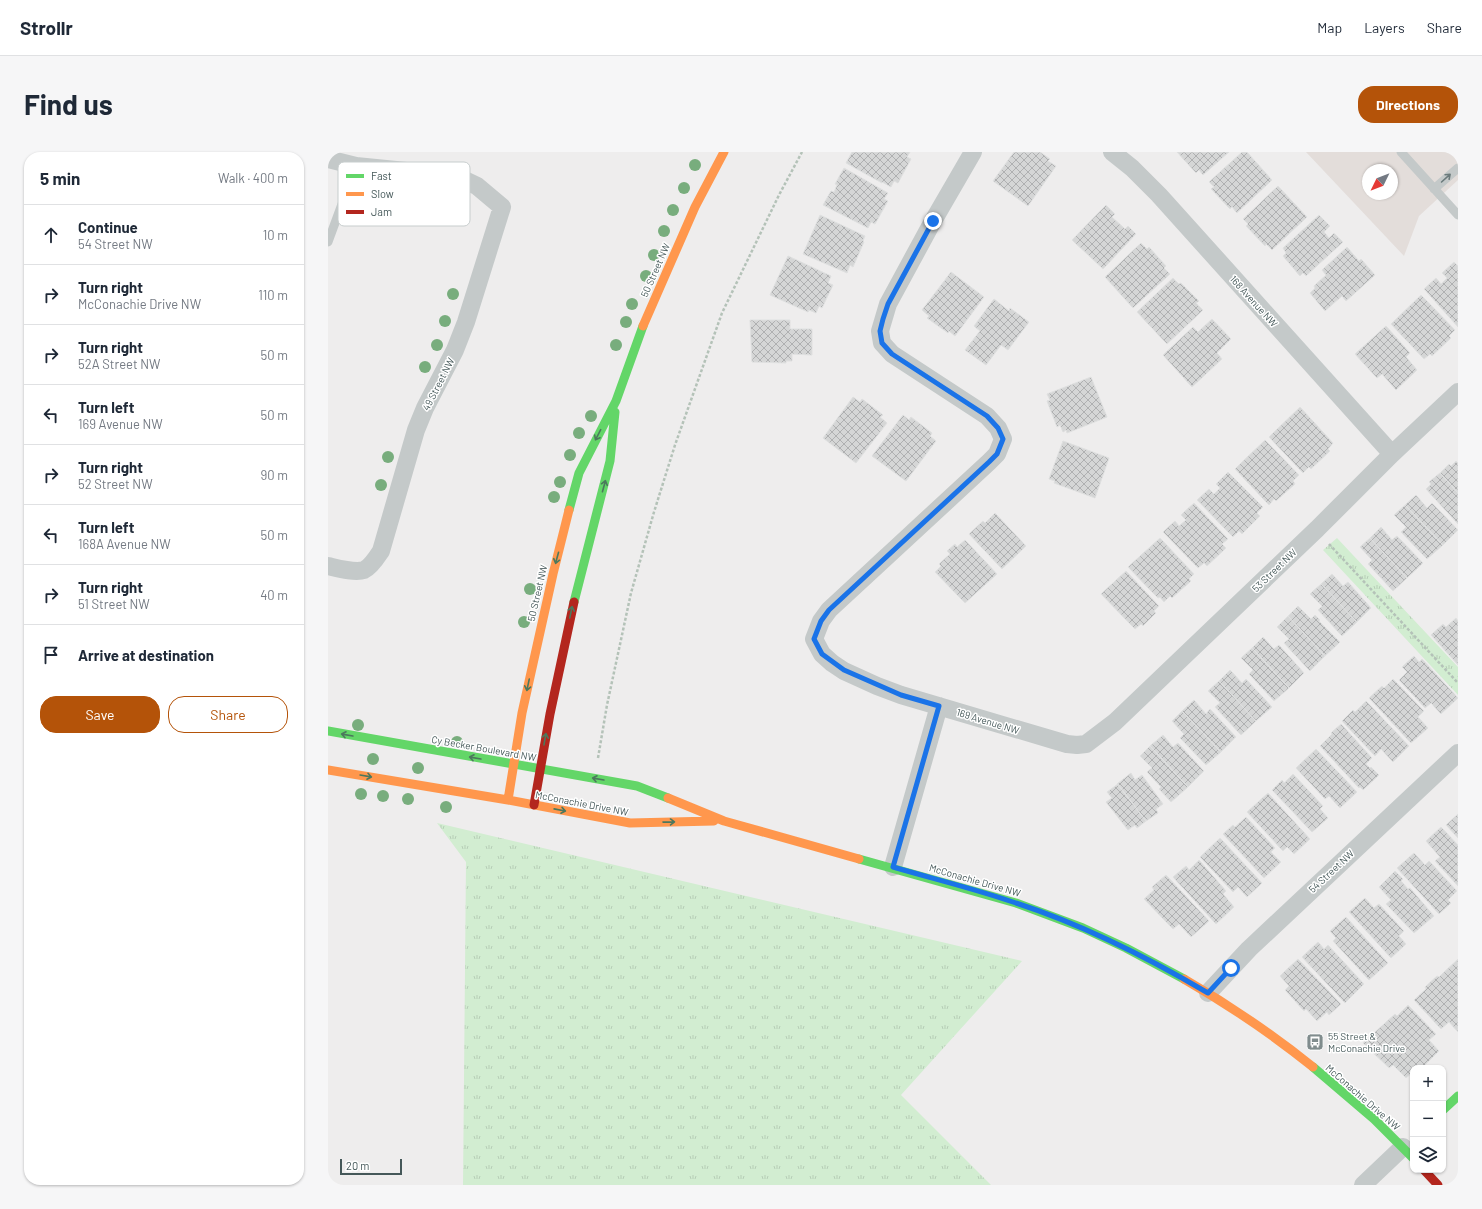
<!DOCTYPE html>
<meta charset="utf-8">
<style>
body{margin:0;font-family:Barlow,sans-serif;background:#f6f6f7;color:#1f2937}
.controls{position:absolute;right:12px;bottom:12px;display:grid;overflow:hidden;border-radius:8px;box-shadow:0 1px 3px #0004}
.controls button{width:36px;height:36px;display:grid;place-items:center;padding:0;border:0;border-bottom:1px solid #e0e1e3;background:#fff;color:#1f2937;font:20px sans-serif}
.compass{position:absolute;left:1034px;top:12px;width:36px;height:36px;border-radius:50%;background:#fff;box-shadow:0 1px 3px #0004;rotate:227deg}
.scale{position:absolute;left:12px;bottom:10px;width:62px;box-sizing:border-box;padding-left:4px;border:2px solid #455859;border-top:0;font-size:11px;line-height:14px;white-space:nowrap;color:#455859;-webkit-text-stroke:3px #fff;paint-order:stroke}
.stop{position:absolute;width:12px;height:12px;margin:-9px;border:3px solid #1a73e8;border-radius:50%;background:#fff}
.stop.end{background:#1a73e8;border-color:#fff;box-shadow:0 1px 4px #0008}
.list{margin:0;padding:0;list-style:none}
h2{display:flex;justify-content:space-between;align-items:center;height:52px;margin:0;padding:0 16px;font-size:17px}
h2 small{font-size:13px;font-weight:400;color:#747a83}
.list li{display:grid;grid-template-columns:26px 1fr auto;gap:12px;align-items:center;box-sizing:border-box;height:60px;padding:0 16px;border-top:1px solid #e0e1e3}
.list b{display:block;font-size:15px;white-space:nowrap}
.list p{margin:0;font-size:13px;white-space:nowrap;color:#747a83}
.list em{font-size:13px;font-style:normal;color:#747a83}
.actions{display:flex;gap:8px;padding:12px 16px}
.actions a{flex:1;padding:9px 0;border:1px solid #b45309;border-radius:16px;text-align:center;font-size:14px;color:#b45309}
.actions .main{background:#b45309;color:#fff}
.icon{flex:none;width:22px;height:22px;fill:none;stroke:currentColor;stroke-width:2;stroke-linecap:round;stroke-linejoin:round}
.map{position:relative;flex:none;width:1130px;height:1033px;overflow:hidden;border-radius:16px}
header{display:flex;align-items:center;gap:24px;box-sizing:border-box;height:56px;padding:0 20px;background:#fff;border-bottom:1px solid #e0e1e3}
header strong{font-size:19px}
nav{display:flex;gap:22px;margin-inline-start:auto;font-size:14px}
.intro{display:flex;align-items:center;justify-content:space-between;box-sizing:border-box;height:96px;padding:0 24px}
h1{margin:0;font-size:28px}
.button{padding:10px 18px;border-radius:16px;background:#b45309;color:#fff;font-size:14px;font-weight:700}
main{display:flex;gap:24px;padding:0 24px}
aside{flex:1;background:#fff;border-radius:16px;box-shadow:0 1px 3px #0004}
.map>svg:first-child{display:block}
.commercial{fill:#e3ddda;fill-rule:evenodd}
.grass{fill:url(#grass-tufts)}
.building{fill:url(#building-cross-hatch);stroke:#dfe0e0}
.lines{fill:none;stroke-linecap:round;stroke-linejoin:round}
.path{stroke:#b4c2b8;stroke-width:2.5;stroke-dasharray:3 2;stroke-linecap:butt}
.lane{stroke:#c4c9c9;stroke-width:9}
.street{stroke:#c4c9c9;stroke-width:18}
.fast{stroke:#63d668;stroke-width:9}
.slow{stroke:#ff974d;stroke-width:9}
.jam{stroke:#b3261e;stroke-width:9}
.tree{fill:#78ad7d}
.oneway{stroke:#6b7a7b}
.oneway2{stroke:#4c785d}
.route{stroke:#1a73e8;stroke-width:5}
.labels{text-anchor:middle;stroke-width:3;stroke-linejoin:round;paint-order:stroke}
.street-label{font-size:10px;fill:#455859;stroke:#fff}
.poi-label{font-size:10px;fill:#455859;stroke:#fff;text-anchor:start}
.key{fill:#fff;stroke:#c7cdcd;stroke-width:1}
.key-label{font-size:11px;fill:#455859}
</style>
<header>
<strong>Strollr</strong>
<nav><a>Map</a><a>Layers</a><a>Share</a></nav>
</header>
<div class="intro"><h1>Find us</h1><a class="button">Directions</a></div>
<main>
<aside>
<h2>5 min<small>Walk · 400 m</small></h2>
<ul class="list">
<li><svg class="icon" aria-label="ahead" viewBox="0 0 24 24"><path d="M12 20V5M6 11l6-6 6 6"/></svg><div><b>Continue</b><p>54 Street NW</p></div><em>10 m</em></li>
<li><svg class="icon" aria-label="right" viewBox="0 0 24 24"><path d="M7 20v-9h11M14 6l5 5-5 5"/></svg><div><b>Turn right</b><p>McConachie Drive NW</p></div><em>110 m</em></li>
<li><svg class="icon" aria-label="right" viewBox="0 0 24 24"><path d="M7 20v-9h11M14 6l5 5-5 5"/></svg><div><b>Turn right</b><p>52A Street NW</p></div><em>50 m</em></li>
<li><svg class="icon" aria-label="left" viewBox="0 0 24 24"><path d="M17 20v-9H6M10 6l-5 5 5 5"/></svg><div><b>Turn left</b><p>169 Avenue NW</p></div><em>50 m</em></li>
<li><svg class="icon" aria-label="right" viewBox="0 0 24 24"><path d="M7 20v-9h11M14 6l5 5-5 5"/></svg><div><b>Turn right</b><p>52 Street NW</p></div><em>90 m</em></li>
<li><svg class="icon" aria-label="left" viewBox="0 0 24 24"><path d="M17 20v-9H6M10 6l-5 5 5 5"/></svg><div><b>Turn left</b><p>168A Avenue NW</p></div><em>50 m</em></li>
<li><svg class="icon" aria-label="right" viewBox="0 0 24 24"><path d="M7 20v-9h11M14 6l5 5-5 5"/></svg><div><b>Turn right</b><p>51 Street NW</p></div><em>40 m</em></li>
<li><svg class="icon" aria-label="arrive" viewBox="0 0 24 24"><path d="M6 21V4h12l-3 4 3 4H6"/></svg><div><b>Arrive at destination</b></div></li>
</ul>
<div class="actions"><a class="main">Save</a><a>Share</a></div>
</aside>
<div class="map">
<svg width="1130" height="1033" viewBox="0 0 1130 1033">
<defs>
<pattern id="grass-tufts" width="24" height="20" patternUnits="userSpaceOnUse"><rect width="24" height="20" fill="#d2edd1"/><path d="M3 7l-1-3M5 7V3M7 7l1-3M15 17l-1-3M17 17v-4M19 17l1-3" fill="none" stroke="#b6cdb6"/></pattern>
<pattern id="building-cross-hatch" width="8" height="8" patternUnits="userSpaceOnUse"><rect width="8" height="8" fill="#d5d6d6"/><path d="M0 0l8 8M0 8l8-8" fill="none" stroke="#afb0b1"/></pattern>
</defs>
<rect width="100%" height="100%" fill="#eeeded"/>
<!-- commercial -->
<path class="commercial" d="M978 0H1130V28L1091 64 1076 104ZM1040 18H1064V42H1040Z"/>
<!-- grass -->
<path class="grass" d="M1009 386 1130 515V543L995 398Z
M109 671 694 809 573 943 663 1033H135L138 710Z"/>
<!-- building -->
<path class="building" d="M524 0H582L579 5 583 7 570 31 566 29 563 35 554 30V31L518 11Z
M686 0H712L722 7 720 9 728 14 700 54 665 29Z
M849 0H901L875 23 871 18 868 21Z
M914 0H919L944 28 909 61 904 55 902 57 883 37 886 35 881 30Z
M516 16 560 41 556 47 560 49 547 72 543 70 540 76 495 53 503 39 506 40 509 33 507 32Z
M950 34 979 65 944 98 938 92 937 94 918 74 920 72 915 67Z
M778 53 787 62 784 65 797 77 800 74 808 82 775 117 744 88Z
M492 63 537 84 535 89 536 90 525 115 522 113 519 121 475 102Z
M991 63 1002 74 996 80 1001 86 1006 81 1015 90 978 124 975 121 972 124 955 104 958 101 955 96Z
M813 91 819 97 821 95 838 114 836 116 842 122 805 156 777 125Z
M1019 95 1031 109 1033 107 1047 123 1018 149 1014 144 997 159 982 141 987 136 986 134 998 123 994 118Z
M460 104 503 124 500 131 505 133 494 156 491 154 488 161 481 158 480 160 442 143Z
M1126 110 1130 114V175L1096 137 1108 126 1113 132 1119 126 1114 121Z
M623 120 656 145 627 184 621 179 620 181 599 166 601 164 594 158Z
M845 126 851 132 853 131 871 149 868 151 875 158 839 192 809 160Z
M1093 143 1127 178 1121 184 1123 186 1104 204 1102 202 1096 207 1063 172Z
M666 147 681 159 682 156 701 170 680 198 673 193 658 213 637 198 652 179 646 174Z
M884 167 903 187 889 201 894 207 864 235 835 203 865 175 870 180Z
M422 168H462V177H484V203L464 202V209H458V211L424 210Z
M1058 174 1082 201 1078 205 1089 218 1068 238 1054 222 1049 226 1027 202Z
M763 225 779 265 739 281 738 278 735 280 732 273 729 275 719 249 722 248 719 242Z
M525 245 532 250 534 247 555 263 552 265 559 271 528 311 495 286Z
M972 255 1005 291 1000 297 1002 299 983 317 981 315 975 321 941 285Z
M575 263 581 268 583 265 604 281 602 284 608 289 578 329 544 304Z
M937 288 971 323 965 329 967 332 948 349 946 347 941 353 907 317Z
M735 289 781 306 767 346 726 331 727 329 721 327Z
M1128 309 1130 311V341L1112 321 1121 312 1123 314Z
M900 320 935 355 929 361 932 364 914 382 911 379 905 385 869 348 881 337 886 342 892 336 888 332Z
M1112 321 1130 341V372L1098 337 1103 332 1101 330Z
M1088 343 1099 356 1104 351 1130 378 1115 393 1077 353Z
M866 351 900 387 894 392 898 396 879 414 876 411 870 416 835 380 847 369 851 374 858 368 853 363Z
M1077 353 1115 393 1099 407 1073 380 1078 375 1066 363Z
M667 361 698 394 674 417 641 382 655 369 657 371Z
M1053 375 1064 388 1069 384 1095 411 1079 426 1042 386Z
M832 386 866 422 861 427 863 429 844 446 842 444 836 450 832 445 830 446 800 415Z
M1042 386 1079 426 1065 439 1040 412 1044 408 1032 395Z
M637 388 669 422 637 451 607 420 613 414 611 412 622 402 619 399 627 392 629 395Z
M798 419 831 454 826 459 828 461 815 474 813 472 807 477 773 442Z
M1004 422 1015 434 1020 430 1043 456 1029 470 993 432Z
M993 432 1029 470 1014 484 990 458 994 454 982 442Z
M970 454 983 467 987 463 992 468 991 469 1012 490 997 504 960 464Z
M960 464 997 504 982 519 956 491 961 487 949 475Z
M1128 466 1130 469V513L1103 483 1115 472 1118 475Z
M935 485 946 497 951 493 976 521 961 536 924 496Z
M924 496 961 536 946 549 921 522 925 518 913 506Z
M1086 504 1091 510 1094 507 1130 546 1113 562 1103 551 1097 556 1071 528 1079 520 1074 515Z
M902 518 914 531 918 527 944 555 928 569 891 529Z
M1065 527 1096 559 1090 565 1100 576 1083 591 1041 546 1054 534 1056 536Z
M891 529 928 569 913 583 887 555 892 551 880 539Z
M866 548 878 562 882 557 908 585 893 600 854 559Z
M1038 549 1081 594 1065 610 1053 597 1047 604 1014 569 1025 558 1027 560Z
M854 559 893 600 878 613 852 586 856 582 844 569Z
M1013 572 1044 606 1038 612 1042 616 1043 615 1051 623 1035 638 1032 635 1031 636 992 594 1004 582 1003 581Z
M835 583 845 595 850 591 876 619 860 635 822 594Z
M822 594 860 635 843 650 831 637 833 635 819 620 824 616 812 604Z
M988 597 1029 640 1012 656 1001 644 997 647 968 616Z
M803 621 807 628 814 623 835 652 828 657 830 661 818 669 789 632Z
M965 622 995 654 992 657 1000 666 984 680 944 638 954 628 956 631Z
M790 632 818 669 809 676 807 673 800 678 778 650 784 646 779 640Z
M940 641 982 687 966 702 959 695 955 699 919 660Z
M1130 662V686L1118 673Z
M918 665 947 696 943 700 953 710 936 726 895 682 905 673 907 675Z
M1113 675 1130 693V734L1107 709 1112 705 1098 689Z
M892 686 934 731 919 745 910 735 905 740 872 705Z
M1086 701 1097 713 1101 709 1129 739 1120 748 1123 751 1111 762 1069 716Z
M871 708 898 739 895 742 906 755 888 772 845 725 858 714 861 718Z
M1067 719 1075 727 1073 729 1080 737 1082 736 1106 764 1086 781 1058 752 1063 748 1051 735Z
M838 723 881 769 863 785 851 772 845 777 816 747 826 738 824 735Z
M1037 746 1046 756 1051 752 1076 779 1071 784 1078 792 1063 806 1021 760Z
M1018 765 1060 811 1041 828 1005 789 1008 786 1002 779Z
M990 790 996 797 1000 793 1036 832 1017 851 974 805Z
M970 807 1013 852 1001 863 999 860 989 869 978 857 976 859 957 838 961 834 952 824Z
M1130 807V880L1121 870 1113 877 1086 848 1098 837 1097 835 1109 824 1111 825Z
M1080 853 1108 882 1101 888 1111 899 1094 916 1091 913 1089 916H1085V920L1078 926 1065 913 1061 916 1035 891 1067 862 1069 864Z"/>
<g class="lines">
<!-- path -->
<path class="path" d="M1001 392 1130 531
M270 606 279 553 303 441 326 360 347 293 394 161 451 43 474 0"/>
<!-- lane -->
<path class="lane" d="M1073 0 1130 63
M1106 37 1130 16
M0 90 28 14"/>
<!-- street -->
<path class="street" d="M645 0 605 69 560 152 552 179 554 191 564 202 659 264 670 276 675 287 669 302 661 310 501 458 493 469 486 487 494 502 504 511 516 519 549 534 573 543 739 592 749 593 758 592 787 570 989 377 1064 302 1130 240
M784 0 804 16 831 43 1064 302
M0 7 28 14 128 24 149 34 174 55 138 170 127 198 97 256 88 278 53 399C49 405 43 415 36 418 27 421 9 416 0 414
M565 715 611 554
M880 841 921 797 1130 601
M1035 1033 1075 995"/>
<!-- fast -->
<path class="fast" d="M241 358 251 321 288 249 315 174
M246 450 282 309 287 260
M0 579 309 634 340 646
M531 707 688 751 755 776 798 796 856 827
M985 915 1046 967 1085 1006
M1115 958 1130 944"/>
<!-- slow -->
<path class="slow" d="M315 174 367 55 396 0
M0 618 180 648 302 671 386 669
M340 646 396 669 531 707
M180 648 194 561 225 422 241 358
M856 827C901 853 944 882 985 915"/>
<!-- jam -->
<path class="jam" d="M206 653 222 562 246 450
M1096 1018 1110 1033"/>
</g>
<!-- trees -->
<g class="tree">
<circle cx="367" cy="13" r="6"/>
<circle cx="356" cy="36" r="6"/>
<circle cx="345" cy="58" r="6"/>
<circle cx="336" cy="79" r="6"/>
<circle cx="326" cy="103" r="6"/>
<circle cx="318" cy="124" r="6"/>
<circle cx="125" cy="142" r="6"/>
<circle cx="304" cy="152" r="6"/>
<circle cx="117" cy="169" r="6"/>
<circle cx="298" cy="170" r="6"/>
<circle cx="109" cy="193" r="6"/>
<circle cx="288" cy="193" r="6"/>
<circle cx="97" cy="215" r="6"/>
<circle cx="263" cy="264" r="6"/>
<circle cx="251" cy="281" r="6"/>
<circle cx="242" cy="303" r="6"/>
<circle cx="60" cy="305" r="6"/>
<circle cx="232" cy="330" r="6"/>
<circle cx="53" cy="333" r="6"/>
<circle cx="226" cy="345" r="6"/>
<circle cx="202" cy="437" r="6"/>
<circle cx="196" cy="470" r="6"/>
<circle cx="30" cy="573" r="6"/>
<circle cx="129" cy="590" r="6"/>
<circle cx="45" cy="607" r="6"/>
<circle cx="90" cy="616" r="6"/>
<circle cx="33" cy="642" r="6"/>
<circle cx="55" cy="644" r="6"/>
<circle cx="80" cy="647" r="6"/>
<circle cx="118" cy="655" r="6"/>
</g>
<!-- one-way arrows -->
<defs><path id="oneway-shaft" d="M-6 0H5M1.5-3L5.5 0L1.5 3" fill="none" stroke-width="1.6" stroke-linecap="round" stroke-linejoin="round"/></defs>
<use class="oneway" href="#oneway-shaft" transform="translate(1118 26) rotate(-42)"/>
<g class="oneway2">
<use href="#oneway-shaft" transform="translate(270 283) rotate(117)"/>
<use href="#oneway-shaft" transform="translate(276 334) rotate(-75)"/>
<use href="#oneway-shaft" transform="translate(229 406) rotate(105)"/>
<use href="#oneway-shaft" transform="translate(243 460) rotate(-78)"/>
<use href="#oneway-shaft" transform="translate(200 533) rotate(102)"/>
<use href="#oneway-shaft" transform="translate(19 583) rotate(-170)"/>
<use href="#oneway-shaft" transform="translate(217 587) rotate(-80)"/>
<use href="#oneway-shaft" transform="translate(147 606) rotate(-170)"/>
<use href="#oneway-shaft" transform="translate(38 624) rotate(10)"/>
<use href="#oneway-shaft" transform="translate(270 627) rotate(-170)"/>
<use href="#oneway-shaft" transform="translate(232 658) rotate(11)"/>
<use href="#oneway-shaft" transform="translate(341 670) rotate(-1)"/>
</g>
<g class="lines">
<!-- route -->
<path class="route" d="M605 69 560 152 555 167 552 179 554 191 564 202 659 264 670 276 675 287 669 302 661 310 501 458 493 469 486 487 494 502 516 518 573 543 611 554 565 715C606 727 648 737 688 751 756 773 819 805 880 841L903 816"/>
</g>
<!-- icons -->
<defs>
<g id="bus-square" transform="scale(0.9)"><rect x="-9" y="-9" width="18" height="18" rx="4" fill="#808c8d" stroke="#fff"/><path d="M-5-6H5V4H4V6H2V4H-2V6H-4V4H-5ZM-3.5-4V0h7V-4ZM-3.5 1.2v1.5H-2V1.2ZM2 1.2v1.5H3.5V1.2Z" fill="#fff"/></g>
</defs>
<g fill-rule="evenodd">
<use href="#bus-square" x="987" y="890"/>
</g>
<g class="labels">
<!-- street labels -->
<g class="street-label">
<text transform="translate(327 118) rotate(-66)" y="4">50 Street NW</text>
<text transform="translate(926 149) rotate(48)" y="4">168 Avenue NW</text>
<text transform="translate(110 232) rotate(-63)" y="4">49 Street NW</text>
<text transform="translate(946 418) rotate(-44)" y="4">53 Street NW</text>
<text transform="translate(209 441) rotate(-77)" y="4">50 Street NW</text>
<text transform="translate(660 569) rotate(17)" y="4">169 Avenue NW</text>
<text transform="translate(156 596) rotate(10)" y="4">Cy Becker Boulevard NW</text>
<text transform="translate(254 651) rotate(11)" y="4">McConachie Drive NW</text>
<text transform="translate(1003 719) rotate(-43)" y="4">54 Street NW</text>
<text transform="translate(647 728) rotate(16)" y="4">McConachie Drive NW</text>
<text transform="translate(1035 945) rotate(41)" y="4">McConachie Drive NW</text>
</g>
<!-- poi labels -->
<g class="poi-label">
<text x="1000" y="888">55 Street &amp;<tspan x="1000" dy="12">McConachie Drive</tspan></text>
</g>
</g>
<!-- legend -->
<rect x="10" y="10" width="132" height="64" rx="6" class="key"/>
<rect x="18" y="22" width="18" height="4" fill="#63d668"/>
<rect x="18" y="40" width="18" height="4" fill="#ff974d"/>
<rect x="18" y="58" width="18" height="4" fill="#b3261e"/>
<g class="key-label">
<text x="43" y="28">Fast</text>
<text x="43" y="46">Slow</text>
<text x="43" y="64">Jam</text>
</g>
</svg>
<div class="controls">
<button>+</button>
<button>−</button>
<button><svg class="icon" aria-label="layers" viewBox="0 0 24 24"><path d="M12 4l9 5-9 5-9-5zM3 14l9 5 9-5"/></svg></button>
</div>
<svg class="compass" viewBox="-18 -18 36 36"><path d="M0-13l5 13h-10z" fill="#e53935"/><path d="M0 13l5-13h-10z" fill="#747a83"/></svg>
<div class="scale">20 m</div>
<div class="stop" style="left:903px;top:816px"></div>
<div class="stop end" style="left:605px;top:69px"></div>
</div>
</main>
